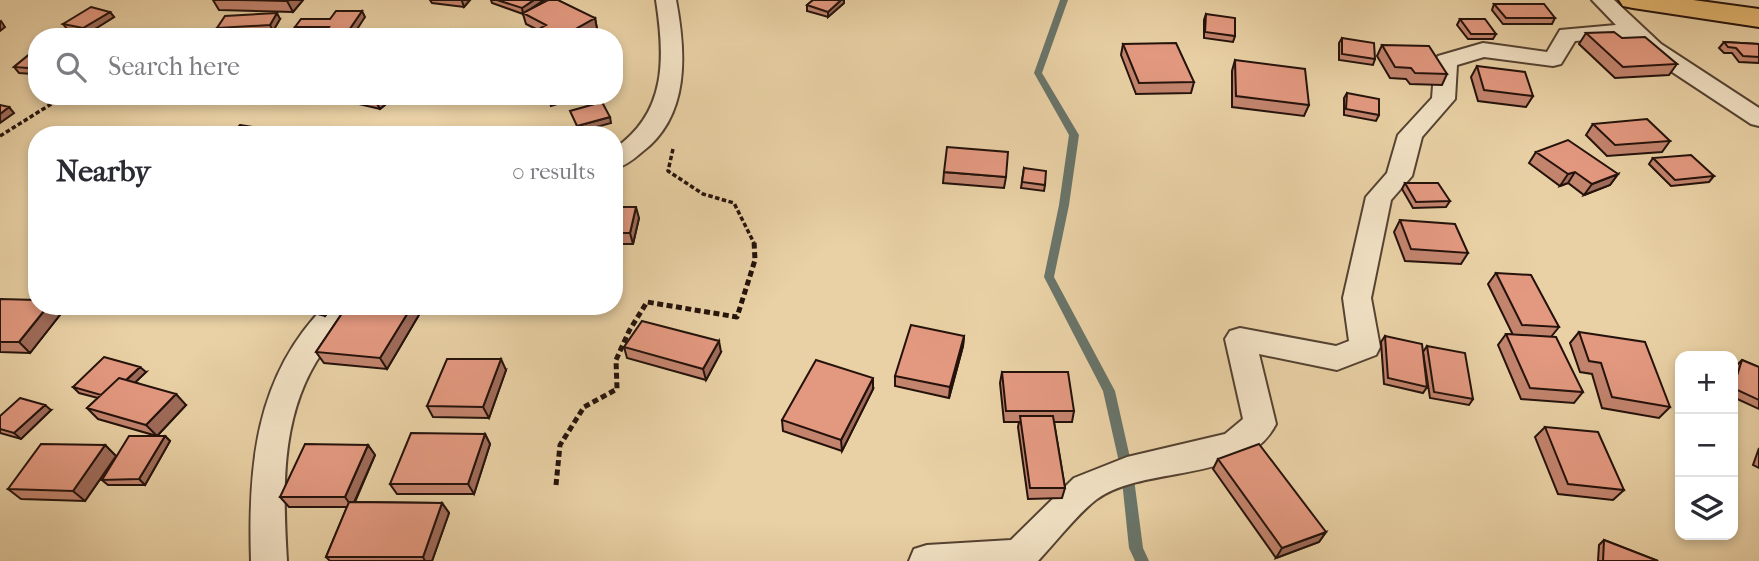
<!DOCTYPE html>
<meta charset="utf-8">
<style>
body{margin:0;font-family:"IM FELL French Canon",serif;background:#f2f2f3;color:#2b2b33}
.controls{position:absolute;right:21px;bottom:21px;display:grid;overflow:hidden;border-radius:14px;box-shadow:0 4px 10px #0003}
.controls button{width:63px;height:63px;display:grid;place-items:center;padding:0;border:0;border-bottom:2px solid #e1e1e2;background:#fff;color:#2b2b33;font:35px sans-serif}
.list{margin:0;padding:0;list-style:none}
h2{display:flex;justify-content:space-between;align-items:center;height:91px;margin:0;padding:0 28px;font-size:30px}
h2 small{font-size:23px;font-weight:400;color:#7c7c81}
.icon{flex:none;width:38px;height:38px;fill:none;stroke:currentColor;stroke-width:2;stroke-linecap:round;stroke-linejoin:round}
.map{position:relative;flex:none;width:1759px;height:561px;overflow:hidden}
.search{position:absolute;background:#fff;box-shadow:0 4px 10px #0003;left:28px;top:28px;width:595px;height:77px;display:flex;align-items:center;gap:18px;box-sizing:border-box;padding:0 24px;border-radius:28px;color:#7c7c81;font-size:26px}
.panel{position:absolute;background:#fff;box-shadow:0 4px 10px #0003;left:28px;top:126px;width:595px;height:189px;border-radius:28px}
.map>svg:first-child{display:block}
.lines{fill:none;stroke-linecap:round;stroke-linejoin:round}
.stream{fill:#69756a;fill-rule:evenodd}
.minor-casing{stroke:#554232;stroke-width:4}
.primary-casing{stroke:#24120b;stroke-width:4}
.path-far1{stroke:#24120b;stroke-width:3.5;stroke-dasharray:4.5 2.5;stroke-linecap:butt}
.path{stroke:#24120b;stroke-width:5;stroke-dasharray:6 3.5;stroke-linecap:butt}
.minor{fill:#f1e1c4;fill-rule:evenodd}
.primary{fill:#e4b872;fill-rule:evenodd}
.wall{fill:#c3846e;stroke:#24120b;stroke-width:2}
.shaded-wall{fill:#9f6b5a;stroke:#24120b;stroke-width:2}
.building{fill:#e39980;stroke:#24120b;stroke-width:2}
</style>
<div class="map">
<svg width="1759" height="561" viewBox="0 0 1759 561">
<rect width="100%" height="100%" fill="#e9d1a5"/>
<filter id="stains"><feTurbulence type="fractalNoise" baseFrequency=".00286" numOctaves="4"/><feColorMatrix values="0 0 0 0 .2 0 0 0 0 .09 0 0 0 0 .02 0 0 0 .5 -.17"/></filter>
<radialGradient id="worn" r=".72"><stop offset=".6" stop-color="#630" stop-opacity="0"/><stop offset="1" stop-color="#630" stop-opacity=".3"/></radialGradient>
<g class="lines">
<!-- stream -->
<path class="stream" d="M1060 0H1068L1042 73 1079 135 1069 205 1054 277 1115 391 1133 471 1143 548 1149 561H1135L1129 548 1121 471 1103 391 1044 277 1059 205 1069 135 1034 73Z"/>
<!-- minor casing -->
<g class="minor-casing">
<path id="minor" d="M656 0H676C686 53 690 116 642 152 634 159 625 166 614 169V149C667 113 665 58 656 0Z
M1592 0H1614L1661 44 1759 108V126L1751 124 1645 54 1628 37 1575 41 1561 64 1553 66 1484 57 1457 65 1455 99 1422 137 1412 176 1391 200 1371 298 1380 347 1376 355 1337 370 1259 354 1276 424C1246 484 1146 464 1097 499 1077 514 1056 542 1038 561H909L914 549 927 545 1011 540 1074 478 1127 457 1225 434 1243 419 1225 339 1230 331 1240 328 1336 346 1349 341 1343 298 1366 197 1387 173 1398 135 1432 98 1435 61 1438 56 1483 43 1547 52 1560 30 1616 25Z
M325 306H358C347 326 328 342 316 362 280 422 283 493 287 561H251C248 467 255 377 325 306Z"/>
</g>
<!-- primary casing -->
<g class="primary-casing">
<path id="primary" d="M1619 0H1693L1759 9V27L1633 8 1623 6Z"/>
</g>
<!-- path-far1 -->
<path class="path-far1" d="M136 37 154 29
M0 136 64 96
M673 149 668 171 703 194 734 203 754 243"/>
<!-- path -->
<path class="path" d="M556 485 560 445 584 407 617 389 616 360 629 331 647 302 737 317 755 260 754 241"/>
<!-- minor -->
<use href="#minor" class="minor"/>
<!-- primary -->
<use href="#primary" class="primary"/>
</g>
<!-- wall -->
<path class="wall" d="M213 0H303L293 12 219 10Z
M430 0H470L464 7 432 3Z
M491 0H544L531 9 595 18 597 29 583 37H539L537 30H538L526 24 523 14 492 3Z
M813 0H844V3L828 17 807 11V5Z
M1494 4 1555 18 1552 24H1503L1492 10Z
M110 12 114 17 87 34 68 30 63 24Z
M1206 14 1235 36 1233 42 1204 38V20Z
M365 17 325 33H298L295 27 330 19Z
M280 19 273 31 220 34 217 28Z
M1460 19 1496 34 1493 39H1468L1457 25Z
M1586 33 1622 38 1677 64 1669 75 1615 78 1579 44Z
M1342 38 1375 59 1373 65 1339 60V43Z
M1724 42 1759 44V63L1739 62 1732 53H1724L1719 48Z
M1123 44 1194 82 1191 93 1136 94 1121 55Z
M1382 45 1447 74 1442 85 1410 84 1406 79 1390 78 1377 56Z
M37 48V70L33 74 19 73 14 67Z
M1235 60 1309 105 1304 116 1232 107V71Z
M1477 66 1533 96 1526 107 1478 101 1471 77Z
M1347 93 1379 115 1376 121 1344 115V98Z
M396 96 380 109 354 103 351 97Z
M1593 124 1670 141 1662 152 1607 156 1586 135Z
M1536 152 1618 174 1610 185 1584 195 1568 183 1560 186 1529 163Z
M1653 158 1714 176 1709 182 1671 186 1649 164Z
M1024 168 1045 185 1044 191 1021 188Z
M944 172 1006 177 1004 188 943 183Z
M1405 183 1450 201 1446 207 1413 208 1402 189Z
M614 207 639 218 633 244H614Z
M1400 220 1468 253 1461 264 1405 261 1394 232Z
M1496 273 1559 327 1551 337 1583 392 1574 403 1521 399 1498 345 1506 334 1513 335 1488 284Z
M0 299 37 306H59L63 311 30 353 0 352Z
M284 306H333L325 316Z
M347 306H422L423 308 387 369 324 363 316 352Z
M1579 332 1670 407 1659 418 1602 408 1592 374 1580 372 1570 343Z
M964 336 963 346 949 398 895 386V376Z
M1385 336 1427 387 1423 393 1384 384 1381 342Z
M1427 346 1473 399 1469 405 1430 398 1423 352Z
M624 347 721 352 706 380 627 358Z
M1742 360 1759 367V409L1733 397V376L1736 366Z
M506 370 489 418 433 417 427 406Z
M146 372 135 382 186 405 157 436 98 419 87 408 98 398 79 393 73 387Z
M1002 372 1074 411 1072 422H1054L1065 488 1062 498 1028 499 1018 427 1019 422H1004L1000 383Z
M873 389 842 451 783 431 782 420Z
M51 410 21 439 0 433V416Z
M1545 427 1624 490 1613 500 1558 494 1535 437Z
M485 434 490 444 474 494H397L390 484Z
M165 436 170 441 145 485H108L102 480Z
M105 445 116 456 85 501 21 499 8 489Z
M368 445 375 455 355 502 442 503 449 513 432 561H330L326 557 347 507H289L280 497Z
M1759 448V468L1753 465Z
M1218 459 1326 532 1319 542 1276 558 1213 469Z
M1604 540 1658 561H1598L1599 545Z"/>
<!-- shaded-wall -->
<path class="shaded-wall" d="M289 0H303L293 12 287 1Z
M462 0H470L464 7 462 1Z
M534 0H544L523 14 522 8Z
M841 0H844V3L828 17V12Z
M362 11 365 17 352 37H349L347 33Z
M110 12 114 17 87 34 83 28Z
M277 13 280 19 273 31 270 25Z
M595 18 597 29 583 37H561Z
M1 21 5 27 0 31V22Z
M450 30 452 37H446Z
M37 61V70L33 74 28 68Z
M386 96H396L380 109 377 104Z
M447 96H456L449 100Z
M560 96H582L551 106 549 100Z
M9 107 14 113 0 123V114Z
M610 117 611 123 578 132 577 126Z
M1575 172 1568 183 1560 186 1568 174Z
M1618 174 1610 185 1584 195 1592 184Z
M636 207 639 218 633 244 630 233Z
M48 306H59L63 311 30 353 19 342Z
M324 306H333L325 316 321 310Z
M412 306H422L423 308 387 369 380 358Z
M964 336 963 346 949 398 950 387Z
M719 341 721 352 706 380 703 369Z
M501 359 506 370 489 418 483 407Z
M140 367 146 372 114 403 109 397Z
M873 378V389L842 451 841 440Z
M176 394 186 405 157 436 146 425Z
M45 405 51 410 21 439 14 433Z
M485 434 490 444 474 494 468 484Z
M165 436 170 441 145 485 139 479Z
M105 445 116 456 85 501 73 491Z
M368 445 375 455 352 507 345 497Z
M442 503 449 513 432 561H425L423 557Z
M1326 532 1319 542 1276 558 1282 548Z"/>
<!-- building -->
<path class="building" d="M238 0H289L287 1Z
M497 0H534L522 8Z
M548 0H558L595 18 561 37H549L537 30 546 25 523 13Z
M813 0H841L828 12 807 5Z
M1494 4H1544L1555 18H1506Z
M91 7 110 12 83 28 63 24Z
M336 11H362L347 33H325L329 27H295L301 19H330Z
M277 13 270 25 217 28 225 16Z
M1206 14 1235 18V36L1205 32Z
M1460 19H1485L1496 34H1471Z
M402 30H450L446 37H397Z
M523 31 535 37H513Z
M1614 32 1622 38 1645 37 1677 64 1623 67 1586 33Z
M182 33 181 37H153Z
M325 34H382L381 37H323Z
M1342 38 1374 43 1375 59 1342 54Z
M1724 42 1759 44V57L1743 56 1736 48 1728 47Z
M1176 43 1194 82 1139 83 1123 44Z
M1382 45 1429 46 1447 74 1415 73 1411 68 1395 67Z
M37 48V61L28 68 14 67Z
M1235 60 1305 69 1309 105 1236 96Z
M1477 66 1525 72 1533 96 1484 90Z
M1347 93 1379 99V115L1346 109Z
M352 96H386L377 104Z
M547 96H560L549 100Z
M602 102 610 117 577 126 570 111Z
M0 105 9 107 0 114Z
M1647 119 1670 141 1615 145 1593 124Z
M240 125 279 131 276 135H230Z
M1568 140 1618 174 1592 184 1575 172 1568 174 1536 152Z
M947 147 1008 152 1006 177 944 172Z
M1691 155 1714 176 1675 180 1653 158Z
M1024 168 1046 171 1045 185 1022 182Z
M1405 183H1438L1450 201 1416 202Z
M614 207H636L630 233H614Z
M1400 220 1455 224 1468 253 1411 249Z
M1496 273 1531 275 1559 327 1522 325Z
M0 299 37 300V306H48L19 342H0Z
M306 306H324L321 310Z
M347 306H412L380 358 316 352Z
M642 321 719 341 703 369 624 347Z
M911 325 964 336 950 387 895 376Z
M1579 332 1645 342 1670 407 1612 397 1601 363 1589 361Z
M1506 334 1556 337 1583 392 1530 388Z
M1385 336 1422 344 1427 387 1388 378Z
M1427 346 1465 353 1473 399 1434 392Z
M104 357 140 367 126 380 119 378 101 395 73 387Z
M447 359H501L483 407 427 406Z
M816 360 873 378 841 440 782 420Z
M1742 360 1759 367V400L1733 388Z
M1002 372H1068L1074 411H1006Z
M119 378 176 394 146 425 87 408Z
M20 398 45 405 14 433 0 429V416Z
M1020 416H1053L1065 488H1030Z
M1545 427 1598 432 1624 490 1568 484Z
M411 433 485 434 468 484H390Z
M129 436H165L139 479 102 480Z
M41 444 105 445 73 491 8 489Z
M305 444 368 445 345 497H280Z
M1259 444 1326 532 1282 548 1218 459Z
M349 502 442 503 423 557H326Z
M1604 540 1658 561H1603Z"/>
<rect width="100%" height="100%" filter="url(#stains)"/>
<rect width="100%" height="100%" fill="url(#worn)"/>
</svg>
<div class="controls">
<button>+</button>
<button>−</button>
<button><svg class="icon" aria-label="layers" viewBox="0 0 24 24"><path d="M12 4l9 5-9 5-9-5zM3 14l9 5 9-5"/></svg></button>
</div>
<div class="search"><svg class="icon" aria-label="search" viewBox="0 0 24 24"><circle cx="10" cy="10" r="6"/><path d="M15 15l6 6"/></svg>Search here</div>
<section class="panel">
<h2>Nearby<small>0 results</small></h2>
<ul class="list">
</ul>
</section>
</div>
